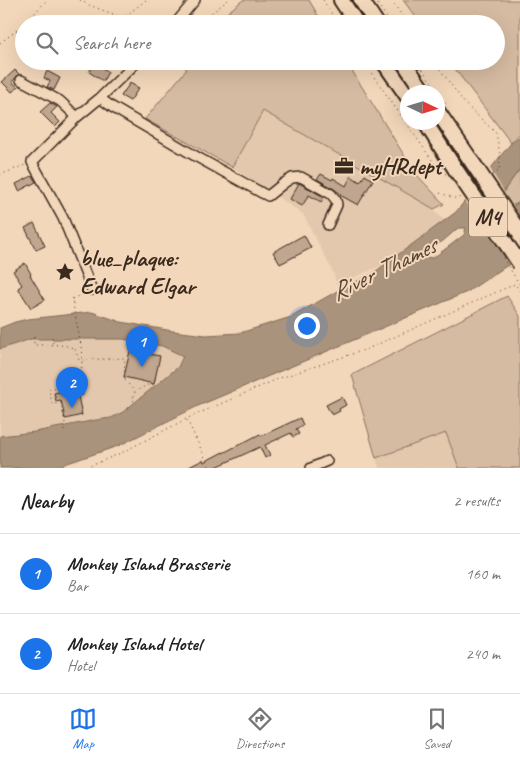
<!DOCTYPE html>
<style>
body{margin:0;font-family:Caveat,sans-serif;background:#f2f2f2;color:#222}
.compass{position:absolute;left:400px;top:85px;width:45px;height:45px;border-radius:50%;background:#fff;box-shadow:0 5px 20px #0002;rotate:94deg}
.you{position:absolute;left:306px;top:325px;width:18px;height:18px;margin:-12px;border:4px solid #fff;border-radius:50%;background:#1a73e8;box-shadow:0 0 0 8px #1a73e833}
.badge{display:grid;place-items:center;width:32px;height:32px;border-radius:50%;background:#1a73e8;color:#fff;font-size:16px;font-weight:700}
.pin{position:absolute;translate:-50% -41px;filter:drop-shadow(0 1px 2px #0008)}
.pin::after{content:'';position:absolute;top:26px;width:18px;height:15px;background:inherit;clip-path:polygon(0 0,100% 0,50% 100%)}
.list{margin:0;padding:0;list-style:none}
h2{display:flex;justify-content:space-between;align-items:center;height:65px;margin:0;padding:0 20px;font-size:21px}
h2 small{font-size:16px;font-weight:400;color:#767676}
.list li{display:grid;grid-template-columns:32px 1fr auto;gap:15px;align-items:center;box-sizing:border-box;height:80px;padding:0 20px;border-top:1px solid #e0e0e0}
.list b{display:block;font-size:19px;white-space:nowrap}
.list p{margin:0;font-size:16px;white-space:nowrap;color:#767676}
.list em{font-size:16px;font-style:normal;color:#767676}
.icon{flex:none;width:28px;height:28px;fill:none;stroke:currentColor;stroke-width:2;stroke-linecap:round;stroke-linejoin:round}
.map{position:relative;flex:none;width:520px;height:468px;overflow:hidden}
.search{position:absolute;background:#fff;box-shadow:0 5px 20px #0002;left:15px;right:15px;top:15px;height:55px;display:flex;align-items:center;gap:12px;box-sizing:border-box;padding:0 18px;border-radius:28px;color:#767676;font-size:19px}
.sheet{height:225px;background:#fff}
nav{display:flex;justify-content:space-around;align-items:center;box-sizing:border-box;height:70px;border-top:1px solid #e0e0e0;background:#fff;font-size:14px;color:#767676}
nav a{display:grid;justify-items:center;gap:2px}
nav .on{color:#1a73e8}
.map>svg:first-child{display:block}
.built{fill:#e4c8ad}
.green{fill:#d5bba1;stroke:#887260}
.water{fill:#aa937c;stroke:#7e6956;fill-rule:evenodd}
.pier{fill:#f3d7ba}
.building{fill:#c0a68f;stroke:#3b2a1e}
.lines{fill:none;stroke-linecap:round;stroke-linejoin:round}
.minor-casing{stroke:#3b2a1e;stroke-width:12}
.highway-casing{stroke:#3b2a1e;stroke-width:18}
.path{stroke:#3b2a1e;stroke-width:1;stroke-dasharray:1 4;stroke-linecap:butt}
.minor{stroke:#f3d7ba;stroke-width:9}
.highway{stroke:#f3d7ba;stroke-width:14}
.highway-bridge-casing{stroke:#3b2a1e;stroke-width:18;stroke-linecap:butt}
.path-bridge{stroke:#3b2a1e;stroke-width:1;stroke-dasharray:1 4;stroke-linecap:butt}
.highway-bridge{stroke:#f3d7ba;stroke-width:14}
.labels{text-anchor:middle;stroke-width:4;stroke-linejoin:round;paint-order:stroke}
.shield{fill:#f3d7ba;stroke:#725e4d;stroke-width:1}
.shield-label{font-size:22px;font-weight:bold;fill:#3b2a1e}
.poi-label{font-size:24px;font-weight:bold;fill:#3b2a1e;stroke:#f3d7ba;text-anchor:start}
.water-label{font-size:25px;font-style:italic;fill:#574436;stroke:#f3d7ba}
</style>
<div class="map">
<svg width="520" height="468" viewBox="0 0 520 468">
<rect width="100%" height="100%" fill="#f3d7ba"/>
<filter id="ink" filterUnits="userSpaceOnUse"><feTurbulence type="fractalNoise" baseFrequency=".02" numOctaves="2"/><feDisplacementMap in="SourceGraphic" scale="10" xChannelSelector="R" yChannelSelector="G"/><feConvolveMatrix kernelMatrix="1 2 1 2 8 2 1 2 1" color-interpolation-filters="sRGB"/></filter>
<g filter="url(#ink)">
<!-- built -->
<path class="built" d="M263 111 434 209 446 223 385 264 337 285 333 272 303 214 232 167Z
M31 339H123L162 346 183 356 178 366 123 412 111 418 96 420 35 432 0 436V349Z
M446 433 459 468H379L376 458Z"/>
<!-- green -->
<path class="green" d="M243 0H309L323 24H213Z
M403 0H520V133L511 143 449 61H496V24H421Z
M174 61H346L415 173 444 204 434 209 263 111 232 167 145 119 187 69Z
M520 169V202L512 206 503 201 505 189Z
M507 296 520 316V468H459L446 433 376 458 352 375Z"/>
<!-- water -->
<path class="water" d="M520 136V169L505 189 503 201 512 206 520 202V257L467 292 198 406 118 446 53 468H0V436L35 432 96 420 111 418 123 412 178 367 183 356 162 346 123 339H31L0 349V328L15 322 28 319 92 312 121 322 173 331 206 335 240 333 291 317 339 290 372 274 456 212 511 143ZM458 228H466L464 235 444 250 433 258 425 257 429 249 443 241Z"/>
<!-- pier -->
<path class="pier" d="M489 167 506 195 505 200 511 203 520 217V260L511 266 463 199Z"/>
<!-- building -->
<path class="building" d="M95 63 108 72 103 81 89 72Z
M15 70 19 74 12 82 18 87 12 92 2 82Z
M47 71 60 78 54 90 47 87 50 81 44 78Z
M130 83 139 88 130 101 121 96Z
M50 103 57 107 51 113 60 122 55 127 40 112Z
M321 174 332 180 333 178 346 186 351 176 360 182 365 175 373 180 358 205 340 195 341 194 334 189 317 179Z
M32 176 36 182 19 191 16 184Z
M299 183 324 197 321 202 309 195 302 206 290 199Z
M34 223 45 246 36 250 25 228Z
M304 235 311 248 280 264 273 252Z
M25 263 31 274 30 275 45 300 31 308 18 288 22 285 13 271Z
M132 342 151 346 149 354 160 356 154 384 124 377Z
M81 387 83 395 78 396 82 415 65 419 61 400 56 401 54 393Z
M342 397 346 405 339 409 340 411 332 415 326 405Z
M300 418 303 425 296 429 299 434 293 437 291 433 265 445 270 455 265 458 260 447 214 468H187L203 460 204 462 223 452V453L260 434 261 436Z"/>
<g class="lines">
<!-- minor casing -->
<g class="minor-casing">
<path id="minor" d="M175 24 195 0
M21 80 60 101 77 117
M100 98 112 107 197 157 262 193 268 196 284 183 292 178 301 177 331 194 336 200 337 205 328 225
M92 290 63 218 32 162 77 117 100 98 138 61
M311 468 327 461"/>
</g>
<!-- highway casing -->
<g class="highway-casing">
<path id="highway" d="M341 0 357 24
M361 0 377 24
M383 61 408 97
M403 61 424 92
M438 112 470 159
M425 122 456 170"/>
</g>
<!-- path -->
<path class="path" d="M80 0 89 5 123 18 146 0
M323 0 338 24
M375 0 391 24
M391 0 408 24
M124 19 131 24
M24 24 47 0
M195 24 213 12 228 0
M0 43 24 25
M363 61 432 160 443 173 446 174
M417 61 446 104
M434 61 465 104 496 133 500 154 499 171 492 175
M0 175 25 165
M440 193 457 199 462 196
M34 337V345C47 345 64 343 75 349L79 360 125 358 124 379 135 392
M52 337 53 344
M81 383 82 359 81 345 72 299 85 293
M134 401 132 400 135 392 147 385H155
M187 420 210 468
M64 431 63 423H65L61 403 52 404 49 389 60 387 59 376 69 371 80 368
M86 468 123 452 188 418 280 378 367 349 515 284 520 291"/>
<!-- minor -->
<use href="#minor" class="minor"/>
<!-- highway -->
<use href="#highway" class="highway"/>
<!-- highway-bridge casing -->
<g class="highway-bridge-casing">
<path id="highway-bridge" d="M470 159 520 233
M456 170 520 264"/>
</g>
<!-- path-bridge -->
<path class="path-bridge" d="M503 258 520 285"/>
<!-- highway-bridge -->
<use href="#highway-bridge" class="highway-bridge"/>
</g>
</g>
<!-- icons -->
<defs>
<g id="office-bare" transform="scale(1.5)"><path d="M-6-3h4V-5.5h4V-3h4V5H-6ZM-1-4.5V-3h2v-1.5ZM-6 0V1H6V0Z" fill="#3b2a1e" stroke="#f3d7ba" stroke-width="2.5" paint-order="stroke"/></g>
<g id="sight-bare" transform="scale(1.5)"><path d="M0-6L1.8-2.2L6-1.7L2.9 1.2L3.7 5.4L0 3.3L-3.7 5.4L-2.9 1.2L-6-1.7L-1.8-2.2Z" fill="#3b2a1e" stroke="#f3d7ba" stroke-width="2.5" paint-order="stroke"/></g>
</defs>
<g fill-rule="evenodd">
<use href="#office-bare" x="344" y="166"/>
<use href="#sight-bare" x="65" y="272"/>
</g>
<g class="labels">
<!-- shield labels -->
<rect class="shield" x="469" y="197.5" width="38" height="39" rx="4"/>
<g class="shield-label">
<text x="488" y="225">M4</text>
</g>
<!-- poi labels -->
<g class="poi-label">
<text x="359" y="174">myHRdept</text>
<text x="80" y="266">blue_plaque:<tspan x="80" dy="28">Edward Elgar</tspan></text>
</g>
<!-- water labels -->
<g class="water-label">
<text transform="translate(383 268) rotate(-26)" y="9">River Thames</text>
</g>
</g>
</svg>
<svg class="compass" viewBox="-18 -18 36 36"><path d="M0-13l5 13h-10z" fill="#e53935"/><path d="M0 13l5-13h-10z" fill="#767676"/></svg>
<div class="you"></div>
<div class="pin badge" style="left:142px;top:367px">1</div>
<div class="pin badge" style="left:72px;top:408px">2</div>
<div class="search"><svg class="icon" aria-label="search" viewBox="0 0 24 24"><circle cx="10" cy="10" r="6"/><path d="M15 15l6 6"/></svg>Search here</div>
</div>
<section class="sheet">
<h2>Nearby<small>2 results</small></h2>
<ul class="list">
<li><span class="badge">1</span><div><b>Monkey Island Brasserie</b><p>Bar</p></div><em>160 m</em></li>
<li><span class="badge">2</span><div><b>Monkey Island Hotel</b><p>Hotel</p></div><em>240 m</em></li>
</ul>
</section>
<nav>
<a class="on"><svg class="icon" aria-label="map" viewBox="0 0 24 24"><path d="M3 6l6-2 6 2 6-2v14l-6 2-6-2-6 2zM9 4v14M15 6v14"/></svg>Map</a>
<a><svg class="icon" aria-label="directions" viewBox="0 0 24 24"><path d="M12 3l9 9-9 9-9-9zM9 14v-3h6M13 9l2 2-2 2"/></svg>Directions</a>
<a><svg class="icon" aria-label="saved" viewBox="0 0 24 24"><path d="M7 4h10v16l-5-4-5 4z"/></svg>Saved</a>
</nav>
